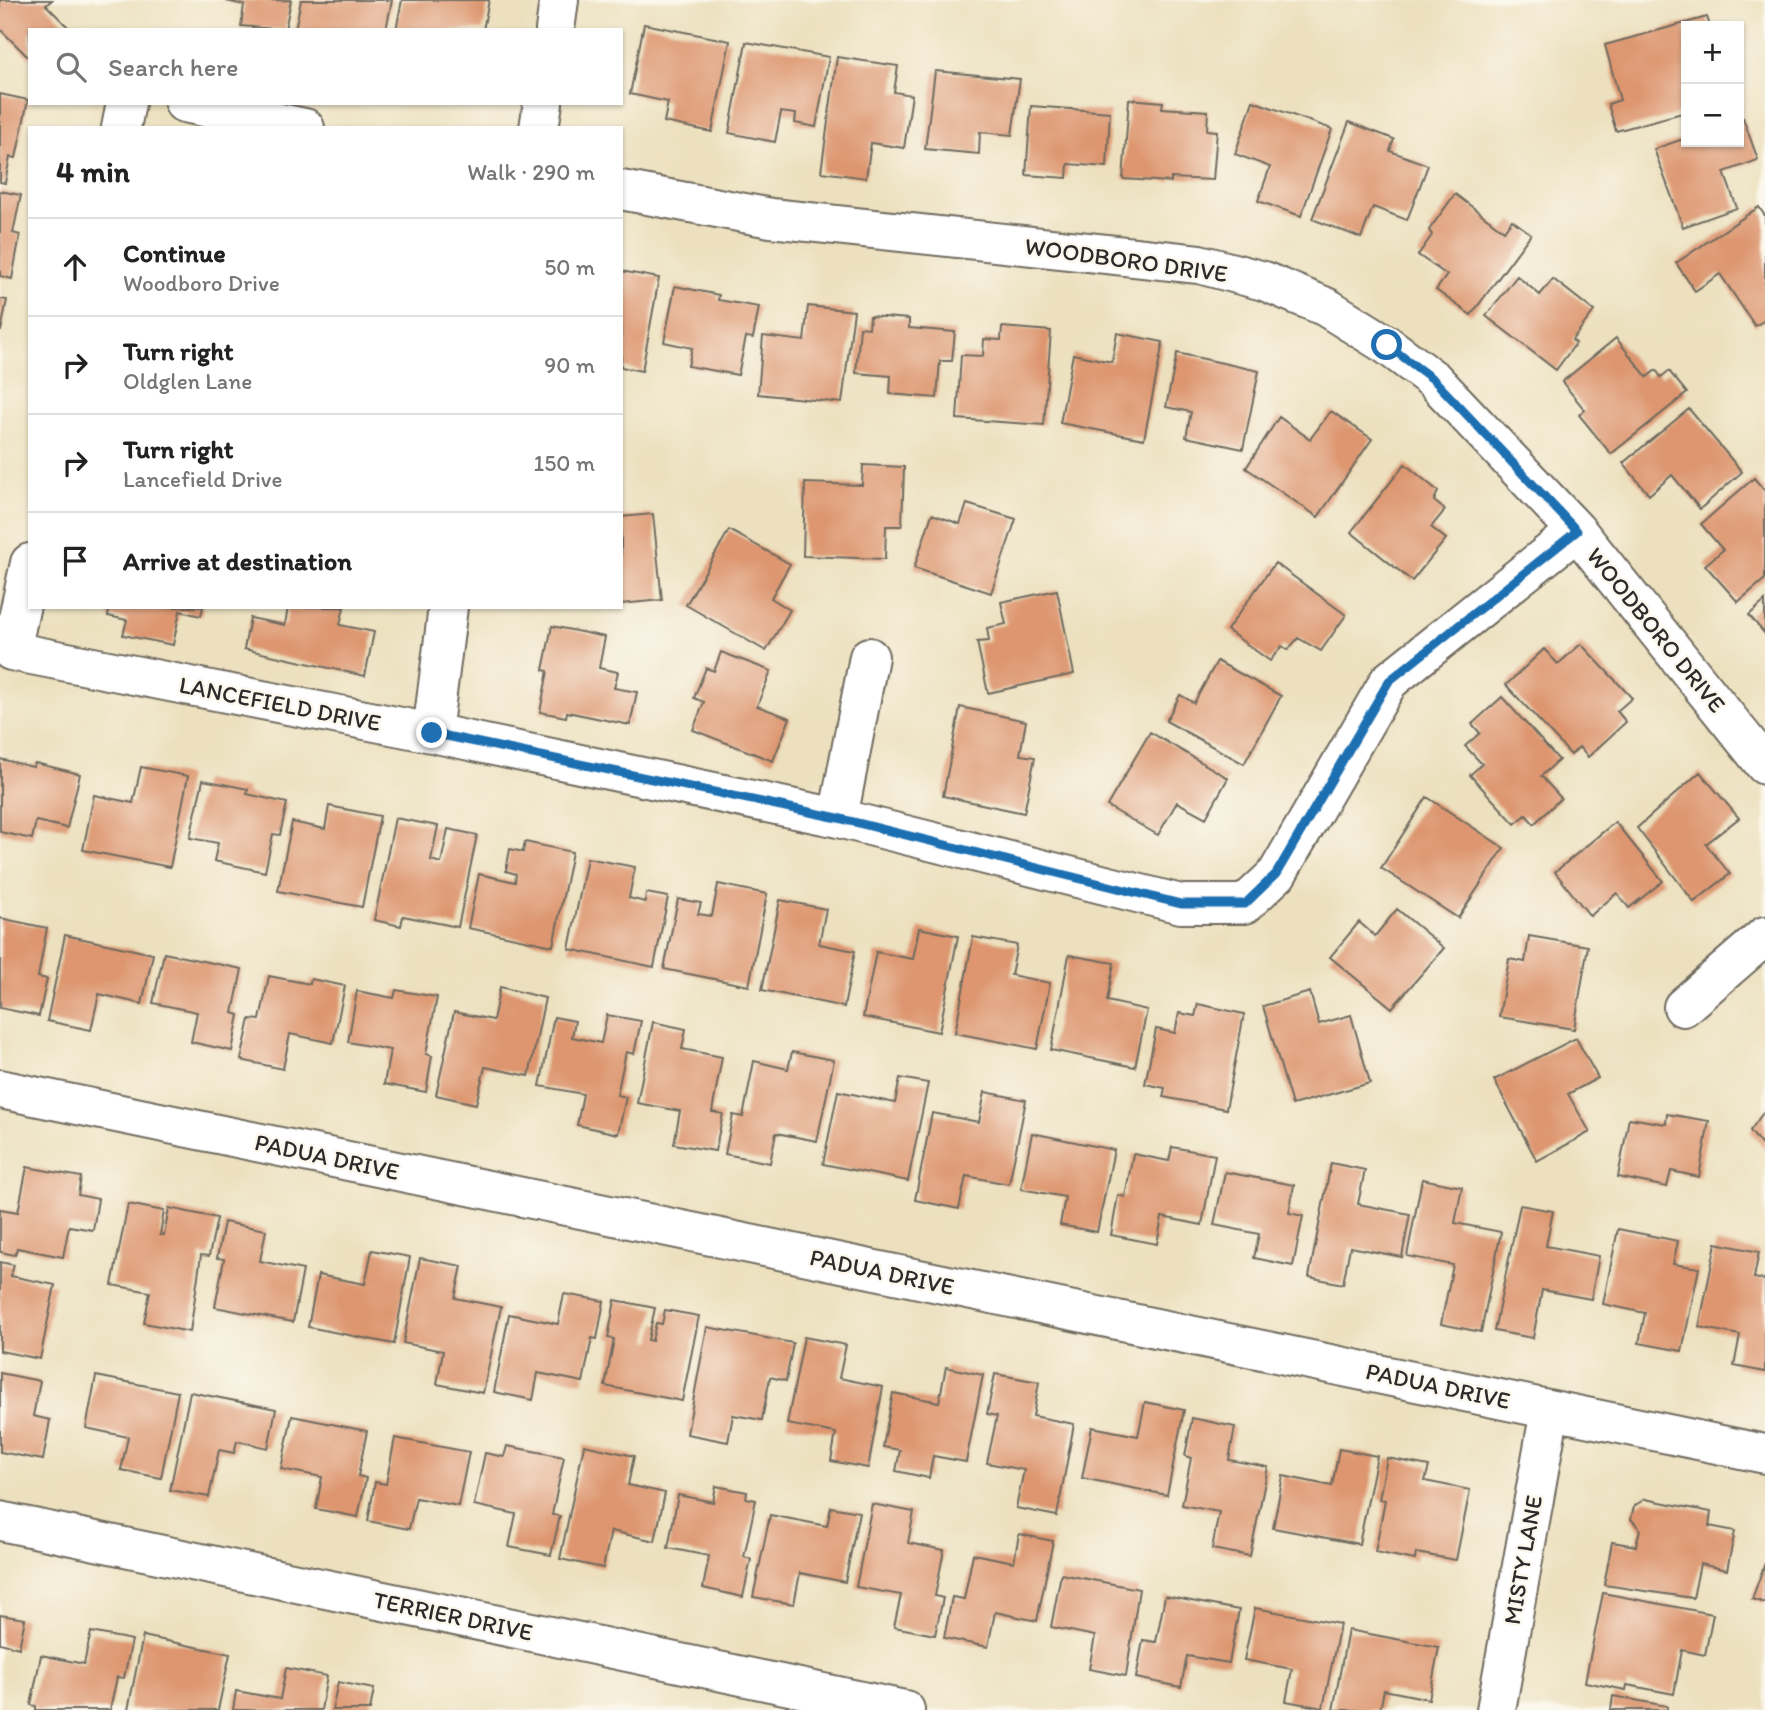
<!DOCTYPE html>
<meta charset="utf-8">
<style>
body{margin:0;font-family:Itim,sans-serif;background:#f6f6f6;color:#222}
.controls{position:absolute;right:21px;top:21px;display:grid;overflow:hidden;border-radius:0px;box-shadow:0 2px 5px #0004}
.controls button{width:63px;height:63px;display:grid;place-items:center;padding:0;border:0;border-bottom:2px solid #e0e0e0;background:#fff;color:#222;font:35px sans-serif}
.stop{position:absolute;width:21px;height:21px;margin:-16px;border:5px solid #1f6fb2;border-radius:50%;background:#fff}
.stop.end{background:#1f6fb2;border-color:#fff;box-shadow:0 2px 7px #0008}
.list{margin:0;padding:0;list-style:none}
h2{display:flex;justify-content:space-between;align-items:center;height:91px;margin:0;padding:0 28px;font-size:30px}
h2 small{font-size:23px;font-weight:400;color:#767676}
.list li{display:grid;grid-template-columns:46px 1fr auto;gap:21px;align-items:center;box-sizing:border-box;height:98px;padding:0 28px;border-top:2px solid #e0e0e0}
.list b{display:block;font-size:26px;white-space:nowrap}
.list p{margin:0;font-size:23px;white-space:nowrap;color:#767676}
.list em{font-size:23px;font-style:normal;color:#767676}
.icon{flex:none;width:38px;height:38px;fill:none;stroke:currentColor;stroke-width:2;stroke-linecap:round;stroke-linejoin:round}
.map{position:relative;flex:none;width:1765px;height:1710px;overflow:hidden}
.search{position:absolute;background:#fff;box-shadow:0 2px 5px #0004;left:28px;top:28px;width:595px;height:77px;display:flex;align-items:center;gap:18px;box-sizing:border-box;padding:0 24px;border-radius:0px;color:#767676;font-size:26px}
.panel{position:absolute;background:#fff;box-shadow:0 2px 5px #0004;left:28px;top:126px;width:595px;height:483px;border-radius:0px}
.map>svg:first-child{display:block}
.building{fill:#dd9670}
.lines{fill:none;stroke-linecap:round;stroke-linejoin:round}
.minor-casing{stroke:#6f6a5e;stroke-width:42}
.minor{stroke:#fff;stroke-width:38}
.route{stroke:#1f6fb2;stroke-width:9}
.labels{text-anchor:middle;stroke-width:5;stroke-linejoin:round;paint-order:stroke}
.street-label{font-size:24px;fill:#2b2b2b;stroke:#fbf7ec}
</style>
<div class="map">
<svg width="1765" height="1710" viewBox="0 0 1765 1710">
<rect width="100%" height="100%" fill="#fbf7ec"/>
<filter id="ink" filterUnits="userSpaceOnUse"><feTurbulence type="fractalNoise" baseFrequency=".0143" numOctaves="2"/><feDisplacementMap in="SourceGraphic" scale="14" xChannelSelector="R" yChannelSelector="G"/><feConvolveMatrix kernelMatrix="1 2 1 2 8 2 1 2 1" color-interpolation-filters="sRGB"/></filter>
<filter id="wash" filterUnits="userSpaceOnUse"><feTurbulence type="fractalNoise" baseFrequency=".00686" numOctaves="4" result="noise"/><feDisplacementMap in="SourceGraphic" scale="28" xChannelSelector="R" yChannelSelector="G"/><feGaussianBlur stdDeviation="1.57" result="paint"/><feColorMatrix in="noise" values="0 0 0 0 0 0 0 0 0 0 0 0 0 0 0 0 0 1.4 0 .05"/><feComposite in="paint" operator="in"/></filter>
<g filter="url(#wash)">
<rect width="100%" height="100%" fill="#ece0be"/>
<g id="blocks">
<!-- building -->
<path class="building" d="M0 0H52L46 5 71 30H30V59L0 29Z
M291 0 285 30 241 26 244 5 226 1Z
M301 0H392L386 30H295Z
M402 0H489L483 30H396Z
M1707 17 1710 26H1686V112L1616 131 1608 104 1620 100 1605 45Z
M644 24 730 41 712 132 664 122 668 102 630 94Z
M746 42 829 57 816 127 795 123 796 114 781 112 775 142 729 133Z
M837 57 898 66 894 92 912 95 904 148 871 143 866 178 821 172Z
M935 71 1020 79 1012 135 980 132 979 154 925 149Z
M0 94 28 100 16 158 10 157 5 183 0 182Z
M1129 99 1163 102 1162 108 1208 111 1207 130 1217 131 1213 180 1171 178V182L1123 179Z
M1253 101 1332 129 1301 216 1258 201 1270 167 1235 154Z
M1031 106 1110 112 1107 167 1068 164 1067 178 1026 175Z
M1743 118 1758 160 1724 172 1737 208 1683 227 1654 149 1686 138V142H1739V119Z
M1349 122 1394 139 1390 151 1428 165 1407 220 1373 207 1361 238 1312 219Z
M0 191 21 195 13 233 20 235 12 279 0 276Z
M1455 194 1504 231 1512 220 1531 234 1471 315 1436 290 1447 275 1418 255 1432 235 1429 230Z
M1759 207 1765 216V320L1755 326 1720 274 1695 291 1676 263Z
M621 271 659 278 642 371 621 367Z
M1517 276 1540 295 1553 279 1594 311 1572 340 1576 343 1556 370 1486 316Z
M675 286 719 295 718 300 759 307 753 338 746 337 738 375 688 366 692 348 664 342Z
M0 299 7 300 1 331H0Z
M808 306 854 311 842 403 758 394 763 336 804 341Z
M870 316 909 319V328L955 332 952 361H940L937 398 890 394 891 376 856 373 860 327 869 328Z
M1002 327 1051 331 1044 425 957 419 961 355 983 356 984 339 1001 340Z
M1117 333 1163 342 1144 439 1060 423 1073 354 1112 362Z
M1616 338 1647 377 1656 370 1661 377 1669 371 1687 393 1611 454 1579 415 1585 410 1562 382Z
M1177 353 1259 371 1243 449 1186 437 1191 412 1166 407Z
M1689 409 1742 472 1700 509 1672 475 1649 495 1623 463Z
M1331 411 1372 439 1318 517 1246 468 1279 417 1310 439Z
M1405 464 1438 491 1434 501 1445 510 1431 527 1446 539 1412 581 1351 532Z
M863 465 904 467 902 526H886L885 559 803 556 805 483 862 485Z
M1754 478 1765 491V579L1738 602 1705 565 1723 550 1701 524Z
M967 504 1016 519 991 593 914 568 932 514 960 524Z
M653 514 662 600 621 604V517Z
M729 530 790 564 771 598 790 610 766 651 686 605Z
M1275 563 1346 615 1321 651 1298 638 1288 650 1282 646 1270 661 1227 630Z
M1057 590 1074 674 988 693 977 642 989 641 987 628 1006 624 1001 602Z
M1765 601V634L1749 615Z
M110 607H203L201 616 180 611 173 645 123 635 127 620 108 616Z
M288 607H344L340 625 374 632 365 676 244 649 250 618 285 625Z
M552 626 605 637 599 668 618 672 614 688 637 692 630 725 567 712 566 717 540 712 548 671 543 670Z
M1581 644 1632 698 1617 711 1626 722 1588 757 1579 747 1571 755 1506 685 1544 649 1558 664Z
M721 652 771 671 757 706 790 718 773 761 693 730 704 702 694 698 706 668 714 671Z
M1217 661 1281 696 1244 764 1166 721 1180 695 1194 703Z
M1502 697 1559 760 1541 776 1561 798 1534 824 1526 815 1515 824 1470 775 1482 764 1465 746 1480 733 1472 724Z
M960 707 1026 721 1020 755 1035 757 1024 813 943 796Z
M1150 732 1228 778 1206 818 1177 802 1158 835 1107 806Z
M0 759 33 767 35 763 80 774 67 828 36 821 32 839 0 832Z
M141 767 188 776 170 867 83 850 94 795 133 803Z
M1700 772 1739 818 1706 844 1730 874 1694 902 1637 828Z
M203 780 248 789 247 794 287 803 280 835 273 834 265 872 214 861 218 843 190 838Z
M1427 797 1504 848 1458 918 1381 868Z
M329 806 380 816 362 907 278 891 292 822 325 829Z
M395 818 438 826 431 860 441 863 448 829 477 835 458 927 403 916 401 926 374 920Z
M1615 822 1663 881 1629 908 1617 893 1590 916 1555 872Z
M525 842 572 852 553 946 468 928 479 874 515 882 516 874 506 871 510 849 523 852Z
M587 858 635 867 629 898 645 902 646 893 668 897 654 967 569 949Z
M718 884 767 894 749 986 664 969 678 899 701 903 698 914 712 916Z
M780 900 826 909 819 944 855 951 844 1007 762 990Z
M1397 909 1444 948 1392 1008 1330 957 1359 922 1375 936Z
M0 918 47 928 38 977 47 979 39 1016 0 1008Z
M919 928 958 936 939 1032 863 1017 876 952 913 959Z
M65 935 153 954 142 1004 99 994 91 1030 47 1021Z
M1529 936 1588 946 1574 1029 1499 1017 1509 959 1525 962Z
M973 937 1017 945 1011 975 1050 983 1037 1049 955 1033Z
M164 953 242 969 233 1013 239 1015 232 1051 191 1042 197 1012 153 1003Z
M1069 955 1114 963 1107 1001 1147 1010 1135 1067 1051 1050Z
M269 976 310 984 311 979 345 986 333 1043 290 1034 283 1069 241 1060 250 1019 260 1020Z
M500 987 545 998 529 1076 485 1067 476 1104 436 1095 454 1012 493 1020Z
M396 990 437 997 426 1054 432 1056 426 1092 384 1084 390 1050 348 1042 357 991 394 998Z
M1310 992 1319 1024 1351 1015 1370 1083 1292 1105 1263 1006Z
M1198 1004 1244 1014 1226 1109 1163 1097 1165 1088 1145 1084 1156 1029 1175 1033 1179 1013 1195 1016Z
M607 1015 641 1021 634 1054 626 1052 617 1095 626 1097 618 1134 577 1125 583 1094 540 1086 554 1017 575 1021 572 1037 601 1043Z
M653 1022 686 1029 682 1049 722 1057 712 1112 723 1114 715 1151 674 1144 680 1111 637 1103Z
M1576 1038 1598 1078 1568 1094 1590 1132 1537 1161 1494 1080Z
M792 1052 834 1060 817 1141 776 1133 770 1163 725 1154 733 1115 743 1117 754 1061 788 1069Z
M900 1078 928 1083 908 1181 823 1164 838 1091 895 1103Z
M985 1092 1026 1100 1009 1184 966 1176 959 1209 915 1200 932 1113 979 1122Z
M1765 1110V1149L1750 1131Z
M1667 1114 1709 1121 1699 1177 1671 1171 1667 1187 1618 1177 1629 1118 1666 1124Z
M1032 1133 1114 1150 1097 1232 1060 1225 1065 1197 1021 1189Z
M1172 1147 1215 1155 1202 1225 1162 1217 1157 1244 1111 1235 1118 1195 1125 1197 1133 1154 1169 1161Z
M1331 1163 1365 1170 1358 1204 1410 1214 1402 1257 1350 1247 1343 1284 1309 1277Z
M27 1167 81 1177 78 1195 98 1199 93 1230 69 1226 63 1257 17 1248 15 1255 0 1252V1209L18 1212Z
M1225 1172 1294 1185 1289 1213 1303 1216 1293 1266 1254 1258 1259 1234 1214 1225Z
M1422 1179 1462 1187 1455 1223 1501 1232 1481 1332 1441 1324 1453 1265 1407 1256Z
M128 1204 164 1211 160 1235H164L169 1208 217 1218 209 1256 201 1255 190 1332 144 1323 150 1292 112 1285Z
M1520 1205 1553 1211 1546 1246 1599 1256 1591 1299 1542 1290 1533 1338 1494 1331Z
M224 1222 266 1230 260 1261 303 1270 293 1322 215 1307 224 1259 217 1258Z
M1618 1229 1678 1241 1673 1264 1699 1268 1682 1351 1639 1343 1645 1313 1603 1304Z
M1716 1243 1759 1252 1754 1278 1765 1280V1372L1734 1366 1740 1335 1699 1327Z
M372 1250 410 1257 394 1344 308 1327 318 1275 365 1284Z
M420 1258 462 1266 455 1298 501 1307 483 1393 437 1384 443 1351 403 1343Z
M0 1262 14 1265 11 1276 55 1285 40 1359 0 1351Z
M564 1294 604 1301 597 1339 592 1338 583 1382 538 1373 533 1400 494 1392 509 1314 558 1324Z
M615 1300 655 1308 648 1340 652 1341 656 1323 662 1324 665 1310 699 1316 682 1401 605 1386 614 1339 608 1338Z
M707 1327 793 1343 786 1381 770 1377 762 1420 733 1415 728 1442 687 1434Z
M804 1337 846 1345 839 1378 883 1387 868 1468 831 1461 836 1433 787 1424Z
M946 1367 983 1375 966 1462 933 1456 929 1478 896 1471 900 1450 883 1447 893 1393 939 1402Z
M0 1373 40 1381 33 1416 50 1420 43 1460 0 1452Z
M995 1374 1039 1382 1033 1416 1074 1424 1057 1516 1016 1508 1024 1470 987 1463 997 1416 987 1414Z
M96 1376 178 1392 161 1478 121 1470 128 1437 86 1428Z
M190 1392 276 1409 268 1448 237 1441 234 1453 219 1450 209 1497 170 1490Z
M1145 1402 1184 1410 1167 1495 1082 1478 1092 1427 1138 1436Z
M292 1416 367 1431 358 1476 366 1478 358 1517 316 1509 322 1477 281 1469Z
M1192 1418 1235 1427 1229 1460 1268 1467 1250 1556 1212 1549 1219 1512 1182 1505 1191 1458 1185 1456Z
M395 1438 469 1452 458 1506 416 1498 409 1529 368 1521 375 1482 386 1484Z
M584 1445 634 1456 628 1485 665 1493 655 1541 611 1531 603 1568 560 1559Z
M507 1446 564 1457 552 1515 560 1516 551 1555 509 1547 516 1514 474 1505 485 1453 504 1457Z
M1339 1449 1377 1456 1359 1544 1273 1528 1283 1476 1332 1486Z
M1387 1458 1429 1466 1425 1481 1470 1490 1456 1560 1416 1553 1415 1560 1375 1552 1385 1500 1379 1499Z
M716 1486 747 1492 746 1498 756 1500 744 1557 751 1559 743 1597 703 1588 709 1556 668 1548 678 1495 713 1502Z
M1645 1499 1711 1512 1709 1526 1735 1531 1727 1570 1700 1564 1693 1598 1604 1585 1612 1542 1636 1546 1640 1529 1631 1519 1634 1506Z
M872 1504 914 1512 908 1543 944 1550 935 1596 943 1598 935 1635 894 1627 901 1595 856 1587Z
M831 1507 859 1512 845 1582 800 1573 794 1604 753 1597 770 1515 827 1526Z
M1019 1534 1053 1541 1037 1621 995 1612 988 1647 944 1638 952 1597 964 1599 973 1554 1014 1562Z
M1765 1563V1603L1752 1599Z
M1061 1574 1139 1589 1126 1676 1089 1669 1095 1636 1051 1627Z
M1603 1593 1713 1614 1705 1655 1682 1650 1674 1694 1627 1685 1626 1690 1585 1682Z
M1165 1596 1239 1610 1229 1663 1187 1656 1181 1687 1136 1678 1143 1640 1156 1642Z
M1255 1608 1340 1624 1323 1708 1286 1701 1292 1669 1244 1660Z
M0 1615 25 1619 19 1648 0 1643Z
M1348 1630 1439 1647 1429 1699 1384 1690 1380 1710H1333Z
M91 1632 132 1640 124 1678 117 1677 110 1710H36V1706L31 1705 41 1655 84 1664Z
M143 1636 230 1654 218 1710H128Z
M286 1668 327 1676 321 1710H233L236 1691 280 1699Z
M338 1682 374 1689 370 1710H332Z
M1613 1696 1667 1706V1710H1611Z"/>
</g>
</g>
<g filter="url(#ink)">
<use href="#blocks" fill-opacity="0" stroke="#6f6a5e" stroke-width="2"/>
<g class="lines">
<!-- minor casing -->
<g class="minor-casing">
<path id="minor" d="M555 30 559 0
M184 103 305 128
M121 128 126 103
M539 128 543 103
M621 190 771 218 1199 264 1264 281 1326 307 1387 345 1434 380 1577 531 1765 765
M30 563 11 651 432 733 838 818 1181 904H1245L1277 874 1389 681 1577 531
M432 733 448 607
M838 818 869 657
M1683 1007 1765 936
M0 1089 1765 1454
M0 1521 905 1710
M1496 1710 1550 1410"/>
</g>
<!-- minor -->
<use href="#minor" class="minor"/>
</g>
</g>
<g class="lines" filter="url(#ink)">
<!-- route -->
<path class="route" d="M432 733 838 818 1181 904H1245L1276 874 1389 681 1577 531 1434 380 1387 345"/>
</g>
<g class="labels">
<!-- street labels -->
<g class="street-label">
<text transform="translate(1126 260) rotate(8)" y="8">WOODBORO DRIVE</text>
<text transform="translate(1656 630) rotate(51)" y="8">WOODBORO DRIVE</text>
<text transform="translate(280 704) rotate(11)" y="8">LANCEFIELD DRIVE</text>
<text transform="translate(327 1157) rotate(12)" y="8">PADUA DRIVE</text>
<text transform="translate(882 1272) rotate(12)" y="8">PADUA DRIVE</text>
<text transform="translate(1438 1386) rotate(12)" y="8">PADUA DRIVE</text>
<text transform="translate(1523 1560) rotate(-80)" y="8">MISTY LANE</text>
<text transform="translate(453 1616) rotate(12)" y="8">TERRIER DRIVE</text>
</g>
</g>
</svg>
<div class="controls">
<button>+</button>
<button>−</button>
</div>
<div class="stop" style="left:1387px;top:345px"></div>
<div class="stop end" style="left:432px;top:733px"></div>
<div class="search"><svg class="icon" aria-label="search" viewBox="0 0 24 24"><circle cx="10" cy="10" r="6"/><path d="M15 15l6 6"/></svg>Search here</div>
<section class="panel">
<h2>4 min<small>Walk · 290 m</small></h2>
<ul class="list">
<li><svg class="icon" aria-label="ahead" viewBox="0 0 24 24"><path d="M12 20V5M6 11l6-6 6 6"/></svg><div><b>Continue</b><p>Woodboro Drive</p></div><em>50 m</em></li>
<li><svg class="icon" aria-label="right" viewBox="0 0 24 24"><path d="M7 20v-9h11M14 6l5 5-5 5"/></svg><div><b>Turn right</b><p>Oldglen Lane</p></div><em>90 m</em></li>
<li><svg class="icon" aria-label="right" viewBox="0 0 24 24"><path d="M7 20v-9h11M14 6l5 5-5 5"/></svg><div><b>Turn right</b><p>Lancefield Drive</p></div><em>150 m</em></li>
<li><svg class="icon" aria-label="arrive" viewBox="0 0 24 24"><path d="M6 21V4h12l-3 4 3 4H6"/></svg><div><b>Arrive at destination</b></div></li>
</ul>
</section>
</div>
